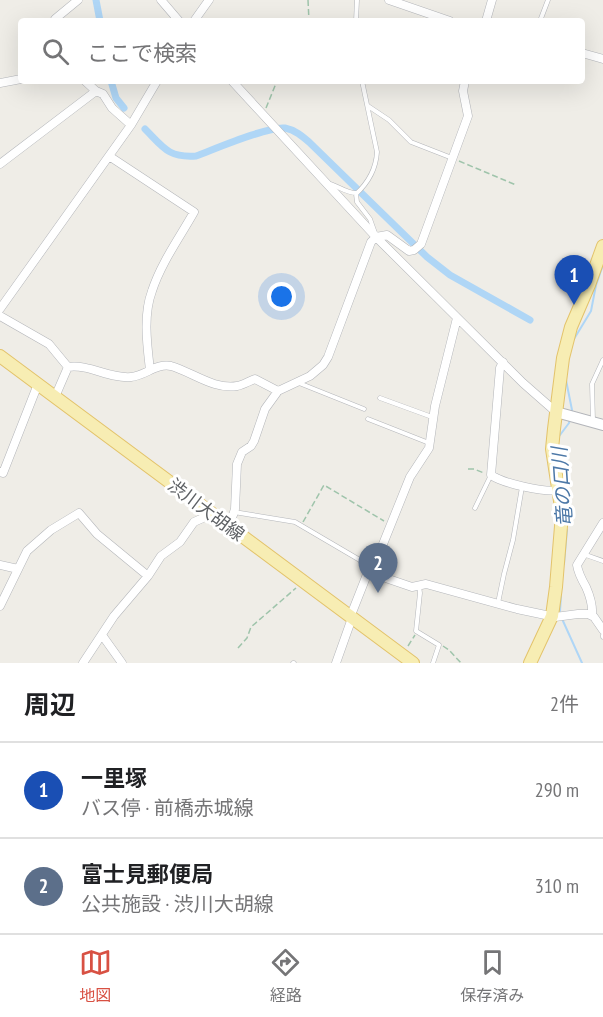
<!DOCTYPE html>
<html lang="ja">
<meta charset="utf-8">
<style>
body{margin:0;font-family:"PT Sans Narrow","Noto Sans JP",sans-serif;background:#f2f2f2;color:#202124}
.you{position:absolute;left:282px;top:297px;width:21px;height:21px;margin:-15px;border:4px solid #fff;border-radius:50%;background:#1a73e8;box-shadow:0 0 0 9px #1a73e833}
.badge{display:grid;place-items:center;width:39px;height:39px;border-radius:50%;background:#d85143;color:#fff;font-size:20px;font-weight:700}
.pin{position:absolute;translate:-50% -50px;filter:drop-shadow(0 2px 3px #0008)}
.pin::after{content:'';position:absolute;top:32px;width:21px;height:18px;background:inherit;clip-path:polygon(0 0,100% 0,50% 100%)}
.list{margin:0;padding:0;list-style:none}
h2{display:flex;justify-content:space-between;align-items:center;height:78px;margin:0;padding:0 24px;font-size:26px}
h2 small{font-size:20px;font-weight:400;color:#757577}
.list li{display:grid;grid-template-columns:39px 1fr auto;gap:18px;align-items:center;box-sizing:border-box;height:96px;padding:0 24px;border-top:2px solid #e0e0e0}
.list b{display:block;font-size:22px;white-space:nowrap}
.list p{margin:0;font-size:20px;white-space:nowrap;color:#757577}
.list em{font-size:20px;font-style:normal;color:#757577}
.icon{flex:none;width:33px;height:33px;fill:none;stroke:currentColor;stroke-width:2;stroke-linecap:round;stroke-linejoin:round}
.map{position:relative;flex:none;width:603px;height:663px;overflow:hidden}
.search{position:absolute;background:#fff;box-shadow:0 6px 24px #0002;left:18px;right:18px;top:18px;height:66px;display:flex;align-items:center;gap:15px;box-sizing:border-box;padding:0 21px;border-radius:6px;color:#757577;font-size:22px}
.sheet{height:270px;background:#fff}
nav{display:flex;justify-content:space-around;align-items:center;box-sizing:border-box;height:84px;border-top:2px solid #e0e0e0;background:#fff;font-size:16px;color:#757577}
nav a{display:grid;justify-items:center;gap:3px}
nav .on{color:#d85143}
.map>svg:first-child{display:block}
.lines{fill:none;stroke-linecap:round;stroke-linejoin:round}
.stream{stroke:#afd6f6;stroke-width:2}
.canal{stroke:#afd6f6;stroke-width:7}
.lane-casing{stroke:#b4b6ba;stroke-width:5}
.street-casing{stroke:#b4b6ba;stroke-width:9}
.secondary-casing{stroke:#b3b5ba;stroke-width:12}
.primary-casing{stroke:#e3c36b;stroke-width:14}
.path{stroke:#9fc4ab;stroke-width:1.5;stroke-dasharray:6 3;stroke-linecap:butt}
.lane{stroke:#fff;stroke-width:4}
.street{stroke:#fff;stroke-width:8}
.secondary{stroke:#fff;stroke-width:10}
.primary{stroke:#f7edb3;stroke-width:12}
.labels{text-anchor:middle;stroke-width:6;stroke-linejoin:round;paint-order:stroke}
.street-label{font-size:18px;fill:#5e6165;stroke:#fff}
.water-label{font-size:20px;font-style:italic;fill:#4c78a7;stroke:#fff}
</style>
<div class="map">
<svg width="603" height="663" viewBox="0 0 603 663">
<rect width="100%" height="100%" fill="#efede7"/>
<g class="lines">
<!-- stream -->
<path class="stream" d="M574 339 591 311 596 285 603 265
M566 380 572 410 571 413
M557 439 569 423 570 418
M564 564 567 530
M560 611 561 596
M563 621 582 663"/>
<!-- canal -->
<path class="canal" d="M96 0 100 21
M111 81 116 98 124 108
M145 129C163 147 168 158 196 156 215 149 268 126 285 128 295 130 302 136 309 142L427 257 450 275 530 320"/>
<!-- lane casing -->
<g class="lane-casing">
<path id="lane" d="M356 21 357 0
M540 21 548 0
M362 81 377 152C376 169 369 182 356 194L357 202 370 219 375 233
M368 106 389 120 411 142 452 158
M327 183C337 185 347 194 357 193
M299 383 364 409
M380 398 432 417
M368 419 429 443
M593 421 592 384 603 360
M475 508 491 475
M234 512 295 522 370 566
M583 554 603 561
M419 586 420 593 416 631 439 645 433 663
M498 603 504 574 513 540 522 487
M603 635V637
M293 663H294"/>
</g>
<!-- street casing -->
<g class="street-casing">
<path id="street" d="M161 0 179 21
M389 0 450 21
M55 21V19L78 0
M194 21 209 0
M486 21 492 0
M582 53 603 59
M85 81 96 91 103 94 112 108 131 125
M232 81 376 237 523 383 556 412
M0 83 21 79
M109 156 194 212C180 237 161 263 152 291 143 315 147 344 150 370
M0 164 96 91
M0 309 131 125 157 81
M0 316 49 344 68 367
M503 362 500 368 491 475C502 483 545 493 559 490
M55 397 68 367C90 364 109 379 131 377 145 376 156 363 171 366 192 372 214 390 237 386 243 385 249 381 255 379L278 391
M0 472 3 473 38 384
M225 524 233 515 235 509 237 464 242 452 251 446 254 441 265 409 278 391 310 376 323 365 328 357 371 242 376 237 387 235 409 251 414 250 421 244 468 116 463 91 465 81
M0 565 18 569
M368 572 412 587 426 584 517 609 555 617 578 614H588L594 617 603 630
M0 606 27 551 51 530 79 513 97 534 148 576
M349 616 353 610 368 572 381 549 410 477 429 448 435 406 457 318
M592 616C593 606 590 596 586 587 582 580 578 573 577 565L603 523
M102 635 122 663
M83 663 114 616 148 576 161 556 180 542 194 522 212 514
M336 663 352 618"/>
</g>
<!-- secondary casing -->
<g class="secondary-casing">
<path id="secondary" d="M556 412 603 425"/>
</g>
<!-- primary casing -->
<g class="primary-casing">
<path id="primary" d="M0 356 413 663
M530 663 552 616 556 587 562 514 552 449 554 429 563 358 571 327 589 285 603 246"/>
</g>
<!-- path -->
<path class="path" d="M308 0 309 21
M266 108 277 81
M459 161 516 185
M468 469H474L484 473
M303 522 324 485 384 521
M408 646 415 635
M443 646 449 650 461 663
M238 648 247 638 251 627 296 588"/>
<!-- lane -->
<use href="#lane" class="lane"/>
<!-- street -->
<use href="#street" class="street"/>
<!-- secondary -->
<use href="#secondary" class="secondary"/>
<!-- primary -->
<use href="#primary" class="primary"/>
</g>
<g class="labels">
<!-- street labels -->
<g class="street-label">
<text transform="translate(206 510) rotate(37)" y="6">渋川大胡線</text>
</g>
<!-- water labels -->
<g class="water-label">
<text transform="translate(562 487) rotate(-94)" y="7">竜の口川</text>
</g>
</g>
</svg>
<div class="you"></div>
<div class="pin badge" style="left:574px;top:305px;background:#1a4fb4">1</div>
<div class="pin badge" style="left:378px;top:593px;background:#5c6f8a">2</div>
<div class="search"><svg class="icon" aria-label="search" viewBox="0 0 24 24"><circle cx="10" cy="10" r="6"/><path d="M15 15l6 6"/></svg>ここで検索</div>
</div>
<section class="sheet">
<h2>周辺<small>2件</small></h2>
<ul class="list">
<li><span class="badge" style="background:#1a4fb4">1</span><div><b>一里塚</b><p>バス停 · 前橋赤城線</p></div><em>290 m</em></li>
<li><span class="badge" style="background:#5c6f8a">2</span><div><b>富士見郵便局</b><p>公共施設 · 渋川大胡線</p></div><em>310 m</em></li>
</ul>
</section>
<nav>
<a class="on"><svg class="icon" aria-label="map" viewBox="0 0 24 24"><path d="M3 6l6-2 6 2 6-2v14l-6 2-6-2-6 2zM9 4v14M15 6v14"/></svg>地図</a>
<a><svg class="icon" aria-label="directions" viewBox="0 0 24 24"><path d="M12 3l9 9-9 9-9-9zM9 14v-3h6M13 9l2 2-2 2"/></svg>経路</a>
<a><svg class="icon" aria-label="saved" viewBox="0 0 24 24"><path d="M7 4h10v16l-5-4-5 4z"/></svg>保存済み</a>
</nav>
